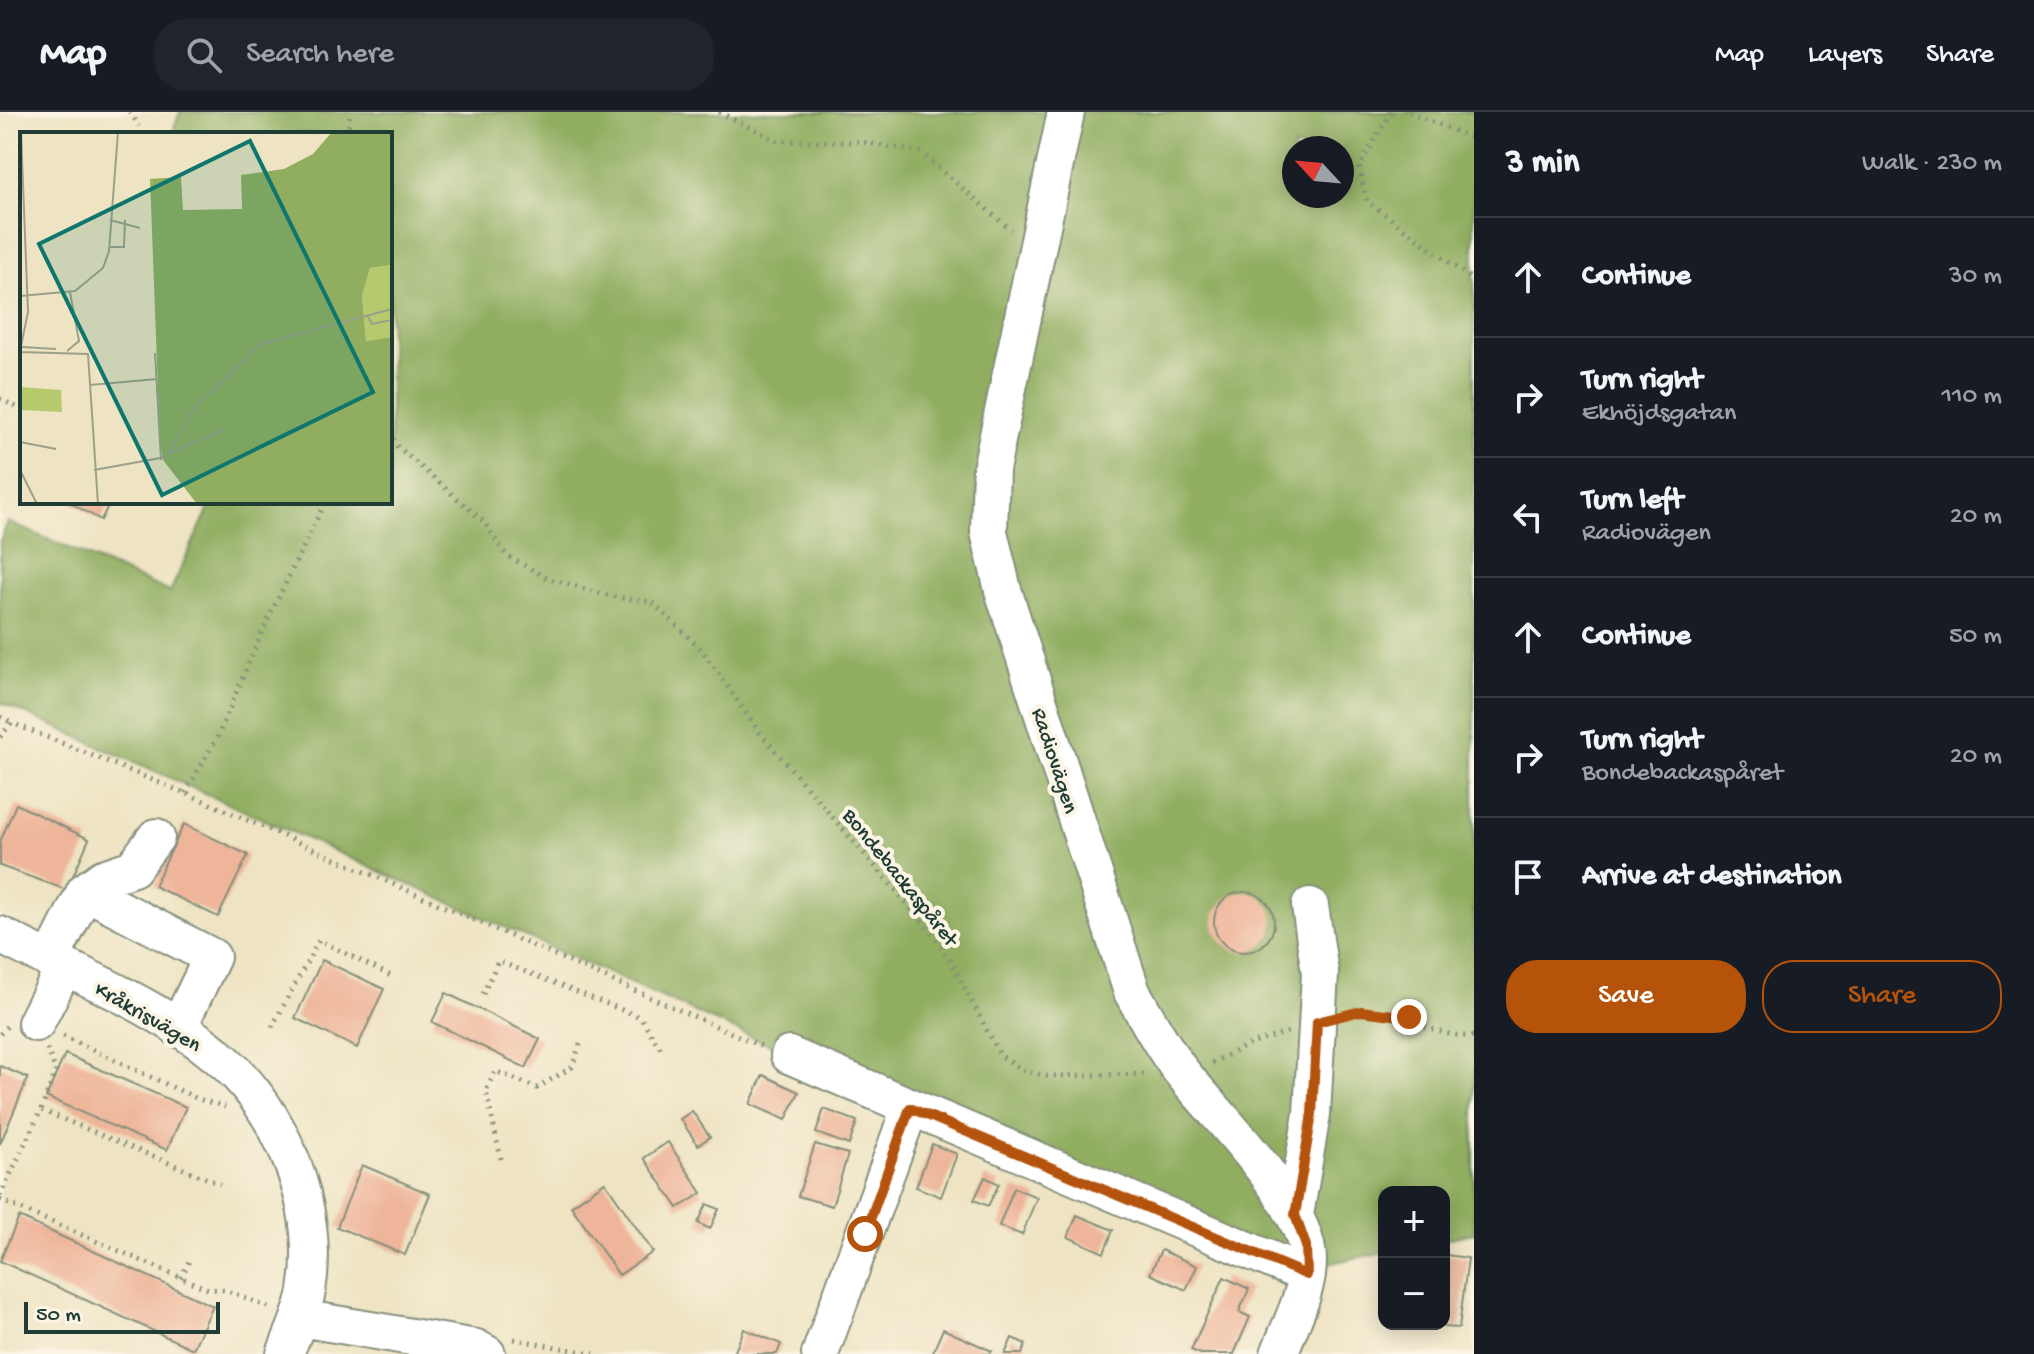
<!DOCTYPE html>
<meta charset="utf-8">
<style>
body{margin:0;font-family:"Gochi Hand",sans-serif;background:#20242c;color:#f1f3f6}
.controls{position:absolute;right:24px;bottom:24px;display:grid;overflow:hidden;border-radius:16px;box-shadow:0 4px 20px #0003}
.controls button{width:72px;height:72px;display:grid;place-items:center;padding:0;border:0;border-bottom:2px solid #363941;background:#171b24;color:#f1f3f6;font:40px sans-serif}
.compass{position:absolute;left:1282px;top:24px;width:72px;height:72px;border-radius:50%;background:#171b24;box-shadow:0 4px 20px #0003;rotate:296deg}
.scale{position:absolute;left:24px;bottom:20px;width:196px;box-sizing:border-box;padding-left:8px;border:4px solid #1f3d34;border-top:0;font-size:22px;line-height:28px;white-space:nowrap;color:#1f3d34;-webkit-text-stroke:6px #fcf5e5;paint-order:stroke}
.stop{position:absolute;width:24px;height:24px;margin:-18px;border:6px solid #b45309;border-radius:50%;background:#fff}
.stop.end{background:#b45309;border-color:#fff;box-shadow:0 2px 8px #0008}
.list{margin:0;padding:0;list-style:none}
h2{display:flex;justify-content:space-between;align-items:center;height:104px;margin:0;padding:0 32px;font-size:34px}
h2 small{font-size:26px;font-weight:400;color:#9ea1a6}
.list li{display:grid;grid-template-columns:52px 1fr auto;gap:24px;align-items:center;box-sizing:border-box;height:120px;padding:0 32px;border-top:2px solid #363941}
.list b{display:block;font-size:30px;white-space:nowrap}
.list p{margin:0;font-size:26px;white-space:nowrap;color:#9ea1a6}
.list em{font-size:26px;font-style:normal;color:#9ea1a6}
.actions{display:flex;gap:16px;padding:24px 32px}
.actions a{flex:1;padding:18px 0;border:2px solid #b45309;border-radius:32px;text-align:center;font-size:28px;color:#b45309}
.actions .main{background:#b45309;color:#fff}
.icon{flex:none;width:44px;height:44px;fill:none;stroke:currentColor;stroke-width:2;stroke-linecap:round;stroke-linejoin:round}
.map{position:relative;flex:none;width:1474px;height:1242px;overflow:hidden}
header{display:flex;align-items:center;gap:48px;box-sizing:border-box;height:112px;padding:0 40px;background:#171b24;border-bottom:2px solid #363941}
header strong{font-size:38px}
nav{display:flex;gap:44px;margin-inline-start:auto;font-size:28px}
.search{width:560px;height:72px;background:#20242c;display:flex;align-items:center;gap:20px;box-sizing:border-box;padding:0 28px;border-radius:32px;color:#9ea1a6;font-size:30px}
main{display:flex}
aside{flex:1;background:#171b24}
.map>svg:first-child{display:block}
.forest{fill:#90ad60;stroke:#58754a;stroke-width:2;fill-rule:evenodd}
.building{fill:#eeb59a}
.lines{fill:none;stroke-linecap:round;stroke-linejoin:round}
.minor-casing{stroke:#86907b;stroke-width:40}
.path{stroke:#86907b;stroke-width:5;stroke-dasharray:2 6;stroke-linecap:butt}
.minor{stroke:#fff;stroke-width:36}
.route{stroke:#b45309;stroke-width:10}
.labels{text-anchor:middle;stroke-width:8;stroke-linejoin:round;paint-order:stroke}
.street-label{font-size:22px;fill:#1f3d34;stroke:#fcf5e5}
.inset-road{fill:none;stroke:#9ba189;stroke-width:2}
.view{fill:#0f766e;fill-opacity:0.15;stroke:#0f766e;stroke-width:4}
.inset-edge{fill:none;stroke:#1f3d34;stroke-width:4}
</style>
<header>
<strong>Map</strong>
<div class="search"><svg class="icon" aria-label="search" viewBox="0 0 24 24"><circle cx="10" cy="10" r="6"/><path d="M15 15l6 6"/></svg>Search here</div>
<nav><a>Map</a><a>Layers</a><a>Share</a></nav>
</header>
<main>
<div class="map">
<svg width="1474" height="1242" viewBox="0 0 1474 1242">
<rect width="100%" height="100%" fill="#fcf5e5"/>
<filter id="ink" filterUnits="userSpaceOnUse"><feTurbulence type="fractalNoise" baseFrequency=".0125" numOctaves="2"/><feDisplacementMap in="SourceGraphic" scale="16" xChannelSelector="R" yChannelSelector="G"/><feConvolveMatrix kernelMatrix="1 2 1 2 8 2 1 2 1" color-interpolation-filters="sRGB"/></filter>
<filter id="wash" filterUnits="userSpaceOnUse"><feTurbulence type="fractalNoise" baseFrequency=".006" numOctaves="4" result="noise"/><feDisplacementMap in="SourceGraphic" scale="32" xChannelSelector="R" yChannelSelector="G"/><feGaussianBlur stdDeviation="1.8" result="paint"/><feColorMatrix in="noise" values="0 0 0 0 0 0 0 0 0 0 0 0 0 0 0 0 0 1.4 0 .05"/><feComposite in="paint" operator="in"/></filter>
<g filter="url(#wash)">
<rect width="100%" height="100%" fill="#eee3c2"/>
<!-- forest -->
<path class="forest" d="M180 0H1474V1121L1444 1127V1080H1384V1140L1312 1155 740 920 0 590V429L8 410 170 480 212 390H390V22H172ZM1294 36H1342V84H1294Z"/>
<g id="blocks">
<!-- building -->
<path class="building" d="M69 390H110L101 408Z
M16 692 89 727 67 778 0 754V730Z
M184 712 248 743 218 805 154 774Z
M1214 810a30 30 0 1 1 60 0a30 30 0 1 1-60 0Z
M322 848 384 877 357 936 295 906Z
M446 881 540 927 526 956 432 910Z
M65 942 186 995 167 1038 46 985Z
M0 954 28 966 0 1032Z
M763 963 799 980 786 1008 750 992Z
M824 997 857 1009 849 1033 816 1021Z
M692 999 710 1025 698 1033 680 1007Z
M668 1030 702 1081 678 1096 644 1046Z
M815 1032 848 1042 832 1094 798 1084Z
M932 1032 957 1042 941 1085 916 1075Z
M362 1053 430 1082 405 1143 337 1115Z
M985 1065 999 1072 988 1094 974 1088Z
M605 1070 653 1140 619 1163 571 1094Z
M1014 1076 1037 1085 1022 1123 999 1114Z
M707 1092 719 1097 710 1117 698 1111Z
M1077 1103 1113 1118 1104 1141 1068 1125Z
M19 1105 213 1194 193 1237 0 1149Z
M1161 1138 1197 1154 1186 1178 1150 1162Z
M1446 1143 1468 1146 1459 1216 1444 1215Z
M1224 1165 1249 1177 1239 1200 1250 1205 1234 1242H1201L1191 1238Z
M744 1217 781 1232 777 1242H734Z
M943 1217 992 1239 990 1242H932Z
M1012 1226 1026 1232 1022 1242H1005Z"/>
</g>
</g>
<g filter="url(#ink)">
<use href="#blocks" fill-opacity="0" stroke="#86907b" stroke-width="2"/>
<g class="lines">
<!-- minor casing -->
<g class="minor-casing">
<path id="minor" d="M1066 0 991 357 989 420 1003 478 1132 880C1147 907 1162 934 1180 958 1215 1003 1309 1092 1308 1149 1308 1180 1290 1213 1279 1242
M85 779 212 845 178 916
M0 823C72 860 155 892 218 944 283 998 321 1096 307 1179 303 1201 293 1221 285 1242
M50 849 85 779 103 766 133 756 156 725
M36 911 64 856
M789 943 1307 1163
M1295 1103 1312 1002 1320 861 1310 794
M300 1206 476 1236 487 1242
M820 1242 910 996"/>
</g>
<!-- path -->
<path class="path" d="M130 0 139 14
M719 0 778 29 862 30 920 40 1011 118
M1391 0 1359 55 1367 89 1474 169
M1409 0 1474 27
M348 22 350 0
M0 287 21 297
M390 319 397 334 483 409 506 443 547 466 609 484 652 490 701 537 760 621 923 810 950 848 1000 943 1024 959 1046 964 1148 962
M0 605 12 611
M0 625 12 611 195 685 761 934
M185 681 217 626 260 524 325 390
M483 882 498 849 640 905 661 937
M1347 902C1397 890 1428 927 1474 924
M272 915 319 828 393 865
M0 922 8 913
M63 924 198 987 225 995
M1212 951 1248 933 1288 920
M41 998 56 959 47 937
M501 1047 486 979 495 959 537 976 572 955 582 927
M0 1084 41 998 220 1072
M0 1088 208 1177 225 1178 273 1197
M181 1166 191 1145
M514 1227 594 1242"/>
<!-- minor -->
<use href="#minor" class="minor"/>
</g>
</g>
<g class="lines" filter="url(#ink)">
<!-- route -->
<path class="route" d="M865 1122 910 996 1307 1163 1306 1134 1295 1103 1312 1002 1317 910 1361 899 1409 905"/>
</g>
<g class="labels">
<!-- street labels -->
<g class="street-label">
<text transform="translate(1057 648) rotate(72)" y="8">Radiovägen</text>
<text transform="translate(902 764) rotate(51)" y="8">Bondebackaspåret</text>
<text transform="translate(149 903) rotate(30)" y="8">Kråkrisvägen</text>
</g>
</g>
<!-- overview -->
<g transform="translate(20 20)">
<rect width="372" height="372" fill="#eee3c2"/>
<path d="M372 133V205L346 209 342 164 350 136ZM0 255 41 258 42 280 0 278Z" fill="#b6c96d"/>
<path d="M312 0H372V133L350 136 342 164 346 209 372 205V372H177L143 328 140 310 130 47 161 45 163 78 222 77 221 43 264 37 293 22Z" fill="#90ad60"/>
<path class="inset-road" d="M90 88 120 96M90 115H104L105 88M0 164 55 159 83 136 89 119 98 0M347 183 352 192 372 188M2 215 36 217M0 219 8 180 1 0M47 219 59 209 50 160M0 220 68 222 78 372M135 221 141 328M70 253 137 247M0 310 36 317M150 321 204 298M0 338 17 372M74 338 146 325 175 275 241 212 372 177"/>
<path class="view" d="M230 9 353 260 142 363 19 112Z"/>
<rect width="372" height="372" class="inset-edge"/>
</g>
</svg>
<div class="controls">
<button>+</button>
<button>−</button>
</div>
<svg class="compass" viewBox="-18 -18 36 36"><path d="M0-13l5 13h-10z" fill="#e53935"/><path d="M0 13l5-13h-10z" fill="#9ea1a6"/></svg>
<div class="scale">50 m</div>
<div class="stop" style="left:865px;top:1122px"></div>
<div class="stop end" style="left:1409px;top:905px"></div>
</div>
<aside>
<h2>3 min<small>Walk · 230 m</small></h2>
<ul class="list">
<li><svg class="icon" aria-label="ahead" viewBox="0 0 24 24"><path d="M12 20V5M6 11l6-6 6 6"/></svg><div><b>Continue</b></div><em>30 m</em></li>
<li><svg class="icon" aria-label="right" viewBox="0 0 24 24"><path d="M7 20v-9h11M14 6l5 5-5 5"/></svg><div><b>Turn right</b><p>Ekhöjdsgatan</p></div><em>110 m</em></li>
<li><svg class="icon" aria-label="left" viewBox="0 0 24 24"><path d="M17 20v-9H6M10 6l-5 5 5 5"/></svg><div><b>Turn left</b><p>Radiovägen</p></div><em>20 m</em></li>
<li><svg class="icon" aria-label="ahead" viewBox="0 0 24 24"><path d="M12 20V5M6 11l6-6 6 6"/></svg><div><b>Continue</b></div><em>50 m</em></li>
<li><svg class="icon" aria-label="right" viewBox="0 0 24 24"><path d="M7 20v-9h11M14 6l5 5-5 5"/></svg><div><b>Turn right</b><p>Bondebackaspåret</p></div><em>20 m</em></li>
<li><svg class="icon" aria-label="arrive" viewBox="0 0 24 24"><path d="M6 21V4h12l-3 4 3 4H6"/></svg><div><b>Arrive at destination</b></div></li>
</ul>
<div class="actions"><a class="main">Save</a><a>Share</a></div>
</aside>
</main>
